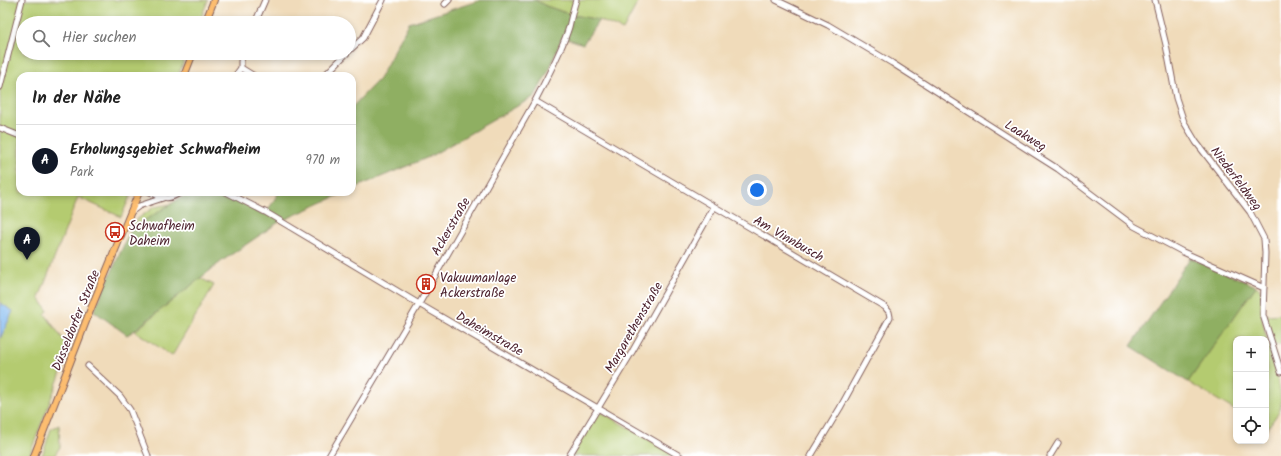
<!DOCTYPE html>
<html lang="de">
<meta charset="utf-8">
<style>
body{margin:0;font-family:Kalam,sans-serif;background:#f2f2f2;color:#222}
.controls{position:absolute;right:12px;bottom:12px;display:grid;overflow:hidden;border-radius:8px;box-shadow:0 2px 6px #0003}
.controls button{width:36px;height:36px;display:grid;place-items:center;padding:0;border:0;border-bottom:1px solid #e0e0e0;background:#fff;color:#222;font:20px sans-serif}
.you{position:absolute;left:757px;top:190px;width:14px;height:14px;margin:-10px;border:3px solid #fff;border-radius:50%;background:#1a73e8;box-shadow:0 0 0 6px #1a73e833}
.badge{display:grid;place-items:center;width:26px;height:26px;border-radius:50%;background:#111827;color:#fff;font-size:13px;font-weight:700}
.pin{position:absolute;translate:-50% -33px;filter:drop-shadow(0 1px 2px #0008)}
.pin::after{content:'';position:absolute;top:21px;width:14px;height:12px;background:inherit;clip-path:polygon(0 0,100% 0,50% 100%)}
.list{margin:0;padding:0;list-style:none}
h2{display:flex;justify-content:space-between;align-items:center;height:52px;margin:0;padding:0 16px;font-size:17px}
h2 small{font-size:13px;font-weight:400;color:#767676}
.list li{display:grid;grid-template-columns:26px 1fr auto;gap:12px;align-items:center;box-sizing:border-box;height:72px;padding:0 16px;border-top:1px solid #e0e0e0}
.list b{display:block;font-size:15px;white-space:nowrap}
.list p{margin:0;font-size:13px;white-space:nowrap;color:#767676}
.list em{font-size:13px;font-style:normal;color:#767676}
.icon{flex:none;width:22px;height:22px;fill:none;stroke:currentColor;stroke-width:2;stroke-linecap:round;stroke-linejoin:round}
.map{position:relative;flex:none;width:1281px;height:456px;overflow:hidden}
.search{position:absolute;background:#fff;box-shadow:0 2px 6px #0003;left:16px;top:16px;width:340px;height:44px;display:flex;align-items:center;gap:10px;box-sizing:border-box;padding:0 14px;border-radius:22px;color:#767676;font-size:15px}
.panel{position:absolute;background:#fff;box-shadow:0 2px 6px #0003;left:16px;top:72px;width:340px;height:124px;border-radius:12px}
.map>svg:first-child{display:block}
.green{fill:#b4cb70;stroke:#7f754e}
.forest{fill:#8faf62;stroke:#6c6746}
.water{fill:#7fb8f0;stroke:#646c8e}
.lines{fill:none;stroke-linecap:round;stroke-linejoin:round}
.minor-casing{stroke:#84615d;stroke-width:7}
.major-casing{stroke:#84615d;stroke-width:8}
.minor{stroke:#fff;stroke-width:5}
.major{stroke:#fcbd6f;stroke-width:6}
.labels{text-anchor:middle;stroke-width:3.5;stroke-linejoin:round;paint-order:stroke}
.street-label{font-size:13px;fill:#4a1f2b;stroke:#fff}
.poi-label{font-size:13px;fill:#4a1f2b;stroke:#fff;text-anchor:start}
</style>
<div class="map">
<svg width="1281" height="456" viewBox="0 0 1281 456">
<rect width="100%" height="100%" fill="#fff"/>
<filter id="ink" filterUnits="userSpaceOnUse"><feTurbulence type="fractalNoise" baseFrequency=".025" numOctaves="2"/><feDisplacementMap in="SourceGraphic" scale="8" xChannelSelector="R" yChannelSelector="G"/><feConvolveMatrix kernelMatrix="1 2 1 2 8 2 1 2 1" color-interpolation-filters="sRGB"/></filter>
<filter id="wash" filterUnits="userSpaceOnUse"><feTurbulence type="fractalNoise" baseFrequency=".012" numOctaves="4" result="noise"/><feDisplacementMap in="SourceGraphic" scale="16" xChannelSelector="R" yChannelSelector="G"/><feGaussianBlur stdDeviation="0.9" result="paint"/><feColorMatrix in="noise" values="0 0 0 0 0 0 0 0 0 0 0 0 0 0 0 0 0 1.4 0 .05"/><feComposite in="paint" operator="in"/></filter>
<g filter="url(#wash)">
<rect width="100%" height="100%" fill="#f0dbba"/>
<!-- green -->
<path class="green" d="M0 0H208L199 23H23V53H187L178 76H20V192H132L121 217 78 197 39 298 48 311 45 314 70 349 29 456H0Z
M535 0H639L623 30 599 20 569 14 546 6Z
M171 204 131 229 136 220 154 207Z
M200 278 214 285 172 356 135 331Z
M1256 286C1265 291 1260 302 1261 311 1265 343 1281 373 1281 405 1280 413 1271 422 1267 429L1266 339H1236V411L1188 382Z
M1281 314V345H1274L1265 315Z
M599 412H601L677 456H571Z
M59 425 60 447 54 456H42L51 429Z"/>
<!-- forest -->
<path class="forest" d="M481 0H535L546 6 569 14 599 20 583 44 562 37 550 68 535 96 429 157 352 189V134L356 132 352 129V107L379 79 409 23Z
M190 192H220L265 215 279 192H346L279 222 222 261 135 330 127 335 94 311 131 229Z
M1190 258 1256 286 1188 382 1131 346Z"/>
<!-- water -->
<path class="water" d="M0 303 13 311 0 339Z"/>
</g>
<g filter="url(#ink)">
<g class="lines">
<!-- minor casing -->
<g class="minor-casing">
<path id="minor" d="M776 0 828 25 892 63 1058 169 1134 226 1183 252 1264 288
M1155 0 1166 45 1176 98 1184 122 1196 142 1250 212 1264 239 1265 253 1263 315 1281 372
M445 4 449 0
M255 23 265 0
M349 51 363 38 383 0
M243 53 241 61V68L254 76
M235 76 241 68
M324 76 347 53
M0 87 22 0
M535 101 885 307 889 312 890 317 840 408 811 456
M0 128 20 136
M150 192C164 198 168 201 181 192
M226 192 267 213 419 304 680 456
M131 212 139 206 163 198
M88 366 120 396 130 410 148 456
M329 456 419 304 535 101C547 77 561 53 569 27 571 18 573 9 576 0
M569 456 632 352 714 207
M1050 456 1058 443"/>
</g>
<!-- major casing -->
<g class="major-casing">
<path id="major" d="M205 23 214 0
M184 76 193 53
M34 456 90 311 139 192"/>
</g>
<!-- minor -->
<use href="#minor" class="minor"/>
<!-- major -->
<use href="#major" class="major"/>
</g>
</g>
<!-- icons -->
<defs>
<g id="bus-ring" transform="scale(1)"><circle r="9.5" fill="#fff" stroke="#c8321e" stroke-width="1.5"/><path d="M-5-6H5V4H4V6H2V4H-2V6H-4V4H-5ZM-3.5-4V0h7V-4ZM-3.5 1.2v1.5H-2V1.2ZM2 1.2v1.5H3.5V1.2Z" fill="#c8321e"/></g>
<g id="building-ring" transform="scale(1)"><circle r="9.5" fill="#fff" stroke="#c8321e" stroke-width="1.5"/><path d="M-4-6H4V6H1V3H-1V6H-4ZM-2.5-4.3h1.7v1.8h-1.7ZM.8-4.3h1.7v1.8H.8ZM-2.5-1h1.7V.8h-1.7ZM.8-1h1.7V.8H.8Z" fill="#c8321e"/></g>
</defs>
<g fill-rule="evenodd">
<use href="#bus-ring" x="115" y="232"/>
<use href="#building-ring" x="426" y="284"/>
</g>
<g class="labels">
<!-- street labels -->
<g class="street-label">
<text transform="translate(1026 135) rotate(32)" y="5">Laakweg</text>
<text transform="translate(1237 178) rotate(53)" y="5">Niederfeldweg</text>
<text transform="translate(450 226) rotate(-60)" y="5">Ackerstraße</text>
<text transform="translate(789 238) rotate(30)" y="5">Am Vinnbusch</text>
<text transform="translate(75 320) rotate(-68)" y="5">Düsseldorfer Straße</text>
<text transform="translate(633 327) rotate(-60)" y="5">Margarethenstraße</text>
<text transform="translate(490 333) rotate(30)" y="5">Daheimstraße</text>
</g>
<!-- poi labels -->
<g class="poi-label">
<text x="129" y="230">Schwafheim<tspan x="129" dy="15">Daheim</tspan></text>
<text x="440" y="282">Vakuumanlage<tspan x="440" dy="15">Ackerstraße</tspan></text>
</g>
</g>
</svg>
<div class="controls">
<button>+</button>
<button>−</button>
<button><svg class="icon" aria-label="locate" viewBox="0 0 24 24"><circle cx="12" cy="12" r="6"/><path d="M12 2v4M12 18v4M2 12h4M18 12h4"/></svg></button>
</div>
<div class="you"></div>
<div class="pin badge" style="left:27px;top:260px">A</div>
<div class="search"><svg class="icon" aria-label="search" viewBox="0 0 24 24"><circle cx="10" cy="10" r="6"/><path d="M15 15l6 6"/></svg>Hier suchen</div>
<section class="panel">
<h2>In der Nähe<small></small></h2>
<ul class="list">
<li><span class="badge">A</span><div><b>Erholungsgebiet Schwafheim</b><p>Park</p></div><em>970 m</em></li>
</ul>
</section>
</div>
